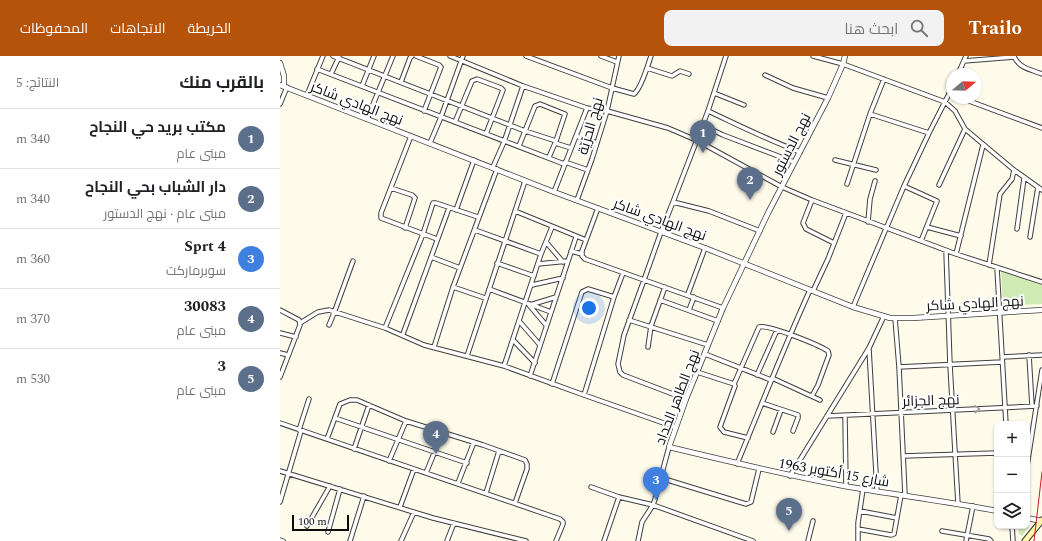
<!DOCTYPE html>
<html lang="ar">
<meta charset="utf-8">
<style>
body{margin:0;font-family:Spectral,Cairo,serif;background:#f2f2f2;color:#202124;direction:rtl}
.controls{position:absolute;right:12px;bottom:12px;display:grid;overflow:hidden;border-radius:8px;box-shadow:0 1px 3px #0004}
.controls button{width:36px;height:36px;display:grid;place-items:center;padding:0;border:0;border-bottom:1px solid #e0e0e0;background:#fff;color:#202124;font:20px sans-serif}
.compass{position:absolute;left:666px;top:12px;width:36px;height:36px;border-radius:50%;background:#fff;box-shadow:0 1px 3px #0004;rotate:71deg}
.scale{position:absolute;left:12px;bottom:10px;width:57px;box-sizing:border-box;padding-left:4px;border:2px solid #0c0c0c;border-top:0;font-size:11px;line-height:14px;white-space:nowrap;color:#0c0c0c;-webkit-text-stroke:3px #fff;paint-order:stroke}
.you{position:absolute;left:309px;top:252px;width:14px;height:14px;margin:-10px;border:3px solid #fff;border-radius:50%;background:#1a73e8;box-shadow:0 0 0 6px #1a73e833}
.badge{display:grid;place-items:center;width:26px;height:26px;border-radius:50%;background:#b45309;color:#fff;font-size:13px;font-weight:700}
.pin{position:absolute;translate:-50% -33px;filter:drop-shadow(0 1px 2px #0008)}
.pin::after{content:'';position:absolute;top:21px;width:14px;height:12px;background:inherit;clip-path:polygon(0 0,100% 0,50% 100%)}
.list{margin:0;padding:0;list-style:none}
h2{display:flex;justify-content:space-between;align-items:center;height:52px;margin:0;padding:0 16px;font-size:17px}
h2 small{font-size:13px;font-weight:400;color:#757577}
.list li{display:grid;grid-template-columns:26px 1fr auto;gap:12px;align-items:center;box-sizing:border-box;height:60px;padding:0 16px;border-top:1px solid #e0e0e0}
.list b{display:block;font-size:15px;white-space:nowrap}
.list p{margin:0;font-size:13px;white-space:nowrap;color:#757577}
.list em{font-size:13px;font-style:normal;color:#757577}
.icon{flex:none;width:22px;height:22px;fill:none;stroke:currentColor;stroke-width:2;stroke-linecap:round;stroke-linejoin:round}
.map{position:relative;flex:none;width:762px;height:485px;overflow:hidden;direction:ltr}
header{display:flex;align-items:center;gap:24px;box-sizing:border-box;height:56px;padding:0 20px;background:#b45309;color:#fff}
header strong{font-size:19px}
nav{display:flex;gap:22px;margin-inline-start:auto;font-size:14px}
.search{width:280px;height:36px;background:#f2f2f2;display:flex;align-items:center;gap:10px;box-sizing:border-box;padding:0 14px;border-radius:8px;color:#757577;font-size:15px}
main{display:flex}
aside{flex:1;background:#fff}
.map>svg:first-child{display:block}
.green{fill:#cfebb3}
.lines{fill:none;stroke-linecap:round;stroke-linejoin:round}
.minor-casing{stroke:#3f3f3f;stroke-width:5.5}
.tertiary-casing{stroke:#3f3f3f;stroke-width:6}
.secondary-casing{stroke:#2e2e2e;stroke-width:7}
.minor{stroke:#fff;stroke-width:3.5}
.tertiary{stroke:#fff;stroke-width:4.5}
.secondary{stroke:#fff7a6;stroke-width:5}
.rail{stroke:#c21e22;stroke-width:1}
.oneway{stroke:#9e9e9e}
.labels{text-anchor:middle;stroke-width:4;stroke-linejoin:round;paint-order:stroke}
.street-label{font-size:14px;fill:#0c0c0c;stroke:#fff}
</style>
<header>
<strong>Trailo</strong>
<div class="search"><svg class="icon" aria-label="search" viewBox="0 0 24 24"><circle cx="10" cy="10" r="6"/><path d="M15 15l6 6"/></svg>ابحث هنا</div>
<nav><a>الخريطة</a><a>الاتجاهات</a><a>المحفوظات</a></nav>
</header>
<main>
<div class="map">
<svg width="762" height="485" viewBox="0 0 762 485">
<rect width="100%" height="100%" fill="#fffbeb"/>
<!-- green -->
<path class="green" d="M721 213 762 226V248L723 250Z
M747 468 749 471 742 480 739 478 738 470H747Z"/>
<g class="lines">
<!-- minor casing -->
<g class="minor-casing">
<path id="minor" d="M53 0 245 75 276 85
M136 0 159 9 161 11 144 55
M170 0 243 30 307 52 327 55 388 72 416 84 502 131 532 144 676 198 762 226
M246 0 332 32 354 38C361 33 368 9 371 0
M321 0 337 6
M533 0 563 8 665 46 675 55 685 73 734 114 762 134
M734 0C738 12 752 14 762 18
M684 5 734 1
M367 12 392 20 400 15 409 18
M37 13 284 108
M51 18 59 1
M678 18 686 0
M485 19 513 32 548 42
M121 26 130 2 132 0
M82 30 94 0
M434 37 464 49
M27 39 43 0
M681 42 762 72
M0 48 7 31
M428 55C458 69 488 84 520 96
M590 58 649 77
M87 63 113 0
M175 66 192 25 197 23 221 32 223 34 206 78
M422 69 443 79 514 106
M131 80 101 157V162L157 183
M296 80 317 87
M150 87 161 61 183 0
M275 87 291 92
M239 90 255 50 260 48 285 58 276 85 269 101
M555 104 596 114
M285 106 308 114
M213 111 224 86 243 30
M567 128 590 58 604 23
M659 129 685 73
M624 130 657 145 641 185
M111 132 132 139 135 142 125 172
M274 136 307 52
M297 144 312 103 327 55 339 0
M532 144 523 167 526 173 554 187
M393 146 429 155 480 175
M318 152 302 195V200L305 203 443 252
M176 154 194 104
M235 155 306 184
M588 166 590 143 595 125
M647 171 681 180
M737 173 744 122
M195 174 261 198
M750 181 758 131
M266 186 283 206
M291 195 302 198
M666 195 670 309 678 448
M676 198 703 89
M151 201 180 212
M217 207 254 220
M258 208 288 205
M709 209 720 138 732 123 734 114
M717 212 726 368
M252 229 283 222
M173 231 205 242
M209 233 271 256
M533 235 548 203 566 157
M408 238 425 192
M380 244 438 265
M249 249 266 269
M250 249 276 241
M573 251 624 130 649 77 672 32
M0 254 19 264 20 269 0 321
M409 254 414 241
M615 262 619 311 625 439
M349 264 428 289
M239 265 260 289
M20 267 38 256 49 254 105 272 144 289 224 310 304 339 395 371
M49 269 54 257 73 205
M105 272 143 178 153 147H156L198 161
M0 277 16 281
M123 278 169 152
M233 284 255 307
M154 291 173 231 217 113
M368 291 371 270 385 231
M589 293 597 435
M0 297 8 299
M425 298 491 324
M749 299 752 350
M187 300 245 125
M722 301 762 299
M224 310 261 198 272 171
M619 311 722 306
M417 316 454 328
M477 319 497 274
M250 320 296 181
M492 322 540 344
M272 328 302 236 308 233 334 241
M304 339 334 241 343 217
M406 343 343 319 340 316 338 308 344 279 364 224 381 176 393 146 428 55 446 0
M482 347 518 359V362L513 375
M547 360 757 350
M565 360 566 430
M55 362 187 407
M0 367 280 463 283 466V468L276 485
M19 374 29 343
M493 376 501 354
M468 382 444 376 440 371 455 330 454 328 479 271C488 268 539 289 548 295L549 299 538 329 532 340
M47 383 60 348 70 344H77L126 365 203 389 245 404 247 408V413L235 447
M74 393 89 349
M623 400 717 397
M109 405 126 365
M457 408C481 350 504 291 530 234
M747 410 762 314
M0 415 153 462 246 485
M146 417 155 395 161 376
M510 420 589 292 604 260
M381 422 466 448 471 446 479 413
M178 427 194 386
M311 431 339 441 373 449 473 485
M206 437 219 395
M0 446 21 375
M120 451 134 413
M580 455 617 462
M27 470 50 430
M732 470 733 485
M578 473 611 479 614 478 621 439
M662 475 709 483 711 485
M48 476 60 433
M0 484 3 485
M70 485 84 440
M121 485 134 456
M167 485 174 467
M324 485 339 441
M358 485 362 466 373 449 375 443 389 391
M528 485 533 465
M578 485V467L583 433
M686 485 693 450"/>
</g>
<!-- tertiary casing -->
<g class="tertiary-casing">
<path id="tertiary" d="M565 0 563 8 548 42 488 157 443 252 406 343 389 391C447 405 505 419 564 430 615 439 666 445 717 455
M0 7 4 20V30
M0 29 274 136 425 192 573 251 610 262H633L762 254
M747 462 762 465"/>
</g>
<!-- secondary casing -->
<g class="secondary-casing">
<path id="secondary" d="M745 485 762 464"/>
</g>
<!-- minor -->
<use href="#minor" class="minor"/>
<!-- tertiary -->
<use href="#tertiary" class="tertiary"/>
<!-- secondary -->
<use href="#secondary" class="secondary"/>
<!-- rail -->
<path class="rail" d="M754 485 762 416"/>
</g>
<!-- one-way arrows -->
<defs><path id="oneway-chevron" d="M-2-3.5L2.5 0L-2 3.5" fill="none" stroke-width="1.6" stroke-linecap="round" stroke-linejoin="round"/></defs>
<use class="oneway" href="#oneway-chevron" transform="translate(697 353) rotate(-4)"/>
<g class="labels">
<!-- street labels -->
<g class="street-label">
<text transform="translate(77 47) rotate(21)" y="5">نهج الهادي شاكر</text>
<text transform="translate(310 70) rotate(-74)" y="5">نهج الحرّيّة</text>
<text transform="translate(511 88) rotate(-63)" y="5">نهج الدستور</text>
<text transform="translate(380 163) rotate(20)" y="5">نهج الهادي شاكر</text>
<text transform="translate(695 247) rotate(-3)" y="5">نهج الهادي شاكر</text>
<text transform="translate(397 341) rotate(-69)" y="5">نهج الطاهر الحداد</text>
<text transform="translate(651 344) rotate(-2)" y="5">نهج الجزائر</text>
<text transform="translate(554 416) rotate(10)" y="5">شارع 15 أكتوبر 1963</text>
</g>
</g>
</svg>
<div class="controls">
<button>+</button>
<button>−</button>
<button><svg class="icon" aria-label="layers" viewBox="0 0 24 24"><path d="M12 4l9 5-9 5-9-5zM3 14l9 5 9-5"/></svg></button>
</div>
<svg class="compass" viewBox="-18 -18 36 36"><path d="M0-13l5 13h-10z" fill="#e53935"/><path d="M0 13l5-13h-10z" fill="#757577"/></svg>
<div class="scale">100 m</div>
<div class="you"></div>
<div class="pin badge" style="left:423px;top:97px;background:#5c6f8a">1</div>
<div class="pin badge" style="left:470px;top:144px;background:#5c6f8a">2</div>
<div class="pin badge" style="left:376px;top:444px;background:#3f7fe0">3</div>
<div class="pin badge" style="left:156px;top:398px;background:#5c6f8a">4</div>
<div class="pin badge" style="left:509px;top:475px;background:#5c6f8a">5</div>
</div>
<aside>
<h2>بالقرب منك<small>النتائج: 5</small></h2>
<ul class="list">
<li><span class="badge" style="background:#5c6f8a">1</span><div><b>مكتب بريد حي النجاح</b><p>مبنى عام</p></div><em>340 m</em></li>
<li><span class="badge" style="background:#5c6f8a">2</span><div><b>دار الشباب بحي النجاح</b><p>مبنى عام · نهج الدستور</p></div><em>340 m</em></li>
<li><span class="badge" style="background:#3f7fe0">3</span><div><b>Sprt 4</b><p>سوبرماركت</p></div><em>360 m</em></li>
<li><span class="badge" style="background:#5c6f8a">4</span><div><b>30083</b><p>مبنى عام</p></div><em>370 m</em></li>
<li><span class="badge" style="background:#5c6f8a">5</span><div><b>3</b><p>مبنى عام</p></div><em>530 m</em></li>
</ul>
</aside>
</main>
